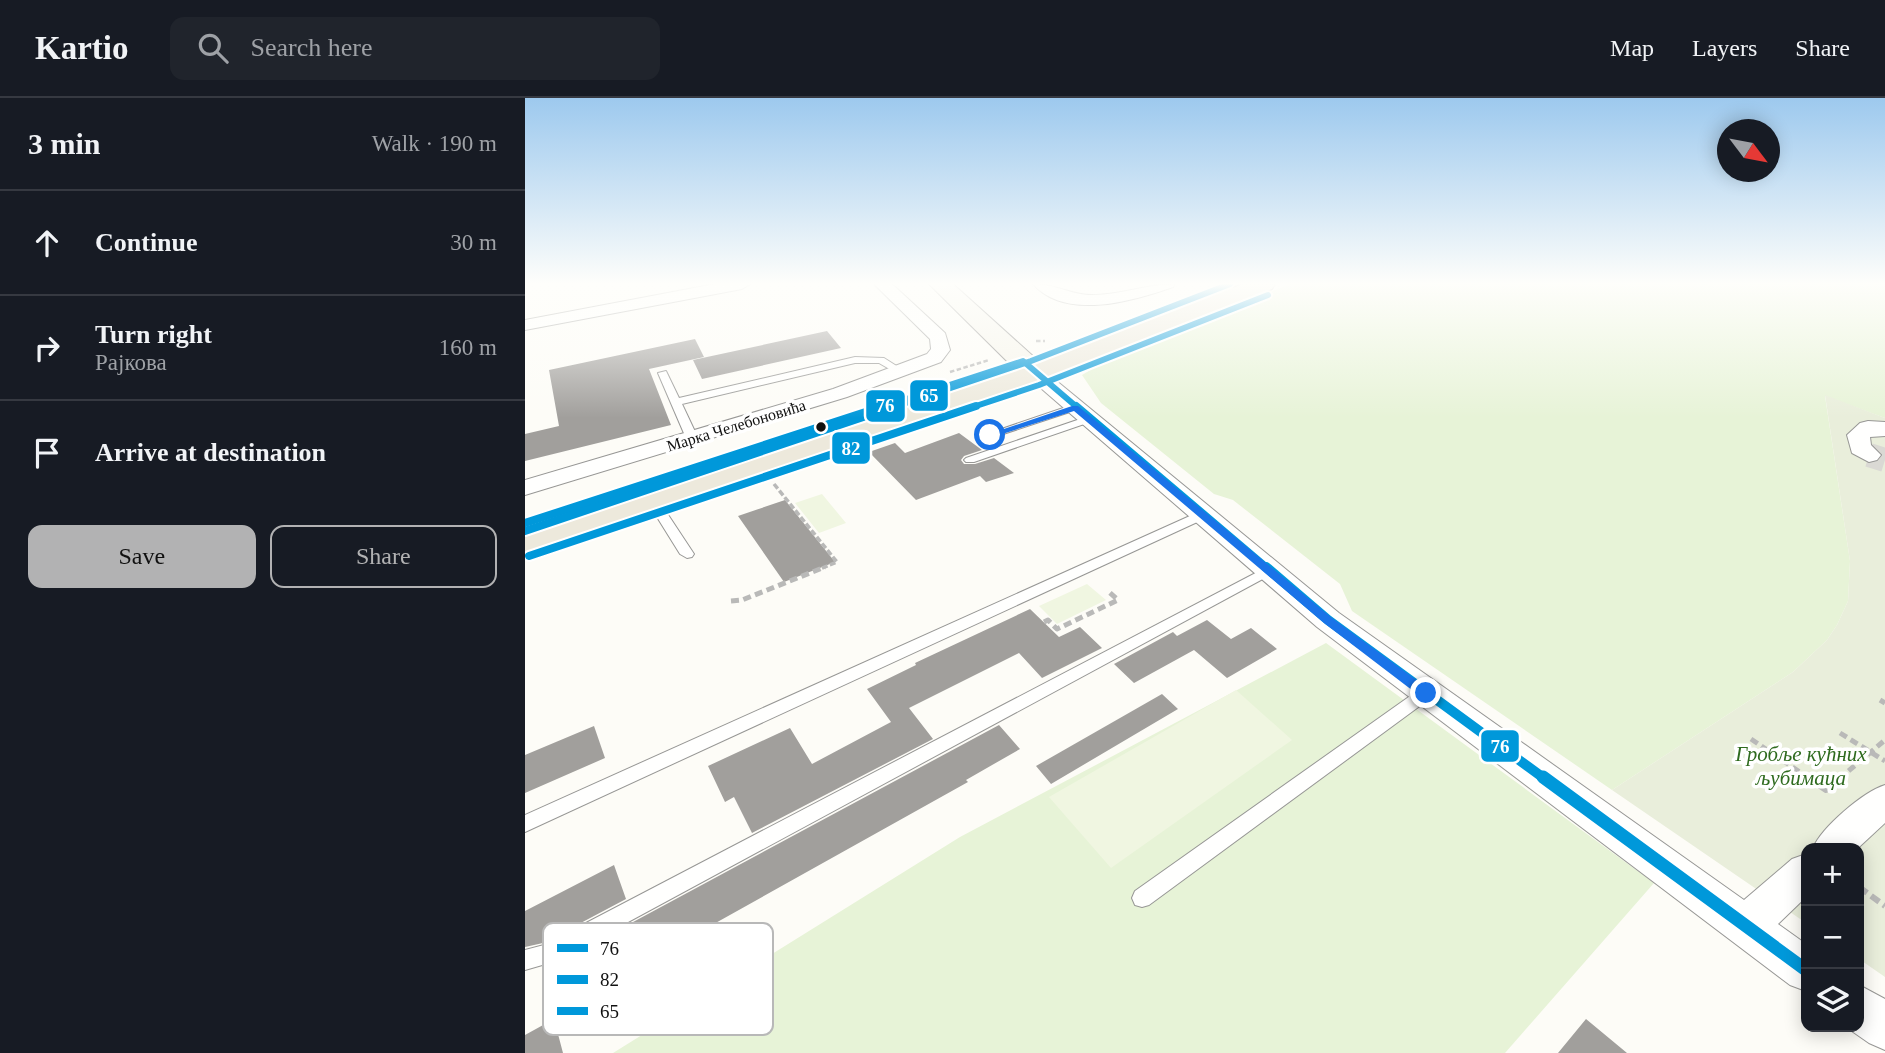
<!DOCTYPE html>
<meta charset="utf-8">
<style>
body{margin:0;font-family:"Times New Roman",serif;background:#20242c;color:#f1f3f6}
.controls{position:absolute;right:21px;bottom:21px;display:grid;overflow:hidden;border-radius:14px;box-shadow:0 4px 18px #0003}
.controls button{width:63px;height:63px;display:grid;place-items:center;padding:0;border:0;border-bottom:2px solid #363941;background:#171b24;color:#f1f3f6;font:35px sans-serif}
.compass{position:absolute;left:1192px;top:21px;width:63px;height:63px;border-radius:50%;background:#171b24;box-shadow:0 4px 18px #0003;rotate:122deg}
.stop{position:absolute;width:21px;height:21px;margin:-16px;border:5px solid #1a73e8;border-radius:50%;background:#fff}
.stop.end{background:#1a73e8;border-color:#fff;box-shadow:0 2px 7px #0008}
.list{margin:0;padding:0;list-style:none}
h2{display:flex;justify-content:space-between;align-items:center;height:91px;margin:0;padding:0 28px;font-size:30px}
h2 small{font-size:23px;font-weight:400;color:#9ea1a6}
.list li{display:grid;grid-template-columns:46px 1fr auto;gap:21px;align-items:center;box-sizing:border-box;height:105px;padding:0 28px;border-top:2px solid #363941}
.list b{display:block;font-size:26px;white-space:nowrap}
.list p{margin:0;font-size:23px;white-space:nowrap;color:#9ea1a6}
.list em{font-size:23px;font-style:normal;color:#9ea1a6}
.actions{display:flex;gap:14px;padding:21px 28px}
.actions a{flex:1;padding:16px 0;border:2px solid #b2b2b3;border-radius:14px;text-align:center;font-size:24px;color:#b2b2b3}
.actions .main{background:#b2b2b3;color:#111}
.icon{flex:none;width:38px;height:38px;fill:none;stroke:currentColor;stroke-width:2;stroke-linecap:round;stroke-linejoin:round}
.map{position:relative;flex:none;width:1360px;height:955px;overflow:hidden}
header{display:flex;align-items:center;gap:42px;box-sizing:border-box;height:98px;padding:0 35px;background:#171b24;border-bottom:2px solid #363941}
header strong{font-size:33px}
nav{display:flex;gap:38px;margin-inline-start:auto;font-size:24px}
.search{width:490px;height:63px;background:#20242c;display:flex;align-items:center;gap:18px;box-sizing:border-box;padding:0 24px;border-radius:14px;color:#9ea1a6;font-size:26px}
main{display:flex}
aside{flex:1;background:#171b24}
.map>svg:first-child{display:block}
.green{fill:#e7f3d7}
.cemetery{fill:#e9eedb}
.pitch{fill:#f0f6e1}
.building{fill:#a19f9c}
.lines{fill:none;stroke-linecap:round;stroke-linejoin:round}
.minor-tunnel{stroke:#dad9d4;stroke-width:24;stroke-dasharray:24 12;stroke-linecap:butt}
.service-casing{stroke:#979795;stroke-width:2}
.minor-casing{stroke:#979795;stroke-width:2}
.secondary-casing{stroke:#8e8d8b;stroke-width:2}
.primary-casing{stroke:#858482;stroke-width:2}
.path-far3{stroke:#b9b9b8;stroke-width:2.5;stroke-dasharray:4.5 2.5;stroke-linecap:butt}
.path-far2{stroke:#b9b9b8;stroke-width:3.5;stroke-dasharray:6 2.5;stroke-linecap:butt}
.path-far1{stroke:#b9b9b8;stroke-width:5;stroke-dasharray:8 4.5;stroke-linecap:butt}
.path{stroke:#b9b9b8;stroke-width:6;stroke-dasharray:10 5;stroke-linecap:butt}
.service{fill:#fffffe;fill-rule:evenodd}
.minor{fill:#fffffe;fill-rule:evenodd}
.secondary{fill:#f6f4eb;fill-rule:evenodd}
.primary{fill:#ede9dc;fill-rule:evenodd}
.bus-1-far3-casing{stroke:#fff;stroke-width:10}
.bus-1-far2-casing{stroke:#fff;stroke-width:12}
.bus-1-far1-casing{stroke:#fff;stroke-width:15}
.bus-1-casing{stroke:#fff;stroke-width:18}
.bus-2-far1-casing{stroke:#fff;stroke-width:10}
.bus-2-casing{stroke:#fff;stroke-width:12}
.bus-3-far1-casing{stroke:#fff;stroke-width:10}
.bus-3-casing{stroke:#fff;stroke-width:12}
.bus-1-far3{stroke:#0098da;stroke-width:6}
.bus-1-far2{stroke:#0098da;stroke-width:8}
.bus-1-far1{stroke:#0098da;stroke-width:10}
.bus-1{stroke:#0098da;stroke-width:13}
.bus-2-far1{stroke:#0098da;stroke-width:6}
.bus-2{stroke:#0098da;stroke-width:8}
.bus-3-far1{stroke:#0098da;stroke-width:6}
.bus-3{stroke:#0098da;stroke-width:8}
.route{fill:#1a73e8}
.bus-dot{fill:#111;stroke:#fff;stroke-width:2.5}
.labels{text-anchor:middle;stroke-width:7;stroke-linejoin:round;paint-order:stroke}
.far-street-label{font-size:16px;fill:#111;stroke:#fff}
.near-park-label{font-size:21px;font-style:italic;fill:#2f6b1f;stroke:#fff}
.key{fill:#fff;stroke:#b8b8b8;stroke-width:2}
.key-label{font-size:19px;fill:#111}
.line-badge{stroke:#fff;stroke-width:2.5}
.badge-label{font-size:19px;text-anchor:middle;font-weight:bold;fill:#fff}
</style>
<header>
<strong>Kartio</strong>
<div class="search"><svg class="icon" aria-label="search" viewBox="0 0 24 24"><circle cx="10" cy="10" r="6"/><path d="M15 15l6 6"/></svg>Search here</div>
<nav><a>Map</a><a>Layers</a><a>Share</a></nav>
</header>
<main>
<aside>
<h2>3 min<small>Walk · 190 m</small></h2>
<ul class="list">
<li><svg class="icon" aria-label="ahead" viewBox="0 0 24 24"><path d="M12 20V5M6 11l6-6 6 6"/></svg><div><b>Continue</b></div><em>30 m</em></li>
<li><svg class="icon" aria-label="right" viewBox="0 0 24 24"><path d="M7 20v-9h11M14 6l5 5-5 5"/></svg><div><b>Turn right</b><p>Рајкова</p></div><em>160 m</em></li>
<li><svg class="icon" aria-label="arrive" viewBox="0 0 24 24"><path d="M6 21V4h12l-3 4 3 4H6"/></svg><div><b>Arrive at destination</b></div></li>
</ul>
<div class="actions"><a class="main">Save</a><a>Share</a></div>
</aside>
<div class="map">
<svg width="1360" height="955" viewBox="0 0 1360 955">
<rect width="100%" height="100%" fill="#fdfcf7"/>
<!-- green -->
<path class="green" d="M765 186H1360V320L1300 298 1325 463 1323 503 1312 527 1302 542 1268 574 1087 692 827 513 815 486 708 402 689 396 576 305 557 277 581 263Z
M801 545 1129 785 980 955H88L435 739Z"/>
<!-- cemetery -->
<path class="cemetery" d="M1300 297 1360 320V879L1334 861V750H1281V825L1087 692 1268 574 1302 542 1312 527 1323 503 1325 463Z"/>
<!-- pitch -->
<path class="pitch" d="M297 396 321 425 294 435 270 405Z
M562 486 581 502 532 526 514 508Z
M711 592 767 642 586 770 524 699Z"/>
<!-- building -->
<path class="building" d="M302 233 316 250 177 281 168 262Z
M170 241 179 259 124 271 146 327 0 363V336L34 328 24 272Z
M434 335 457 352 439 358 436 362 439 366H450L469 360 489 375 461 384 455 378 391 402 344 354 370 345 380 355Z
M260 402 310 464 259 484 213 418Z
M505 511 534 539 555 529 577 550 517 580 494 555 384 610 408 641 227 735 209 699 200 704 183 668 265 630 287 666 366 624 342 591 391 567 390 565Z
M682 522 706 541 726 530 752 551 702 580 669 552 609 585 589 566 648 534 652 538Z
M637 596 653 611 526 686 511 668Z
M474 627 495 651 441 682 443 684 31 914 20 869 32 865Z
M69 628 80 660 0 695V657Z
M89 767 101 801 18 845 0 849V813Z
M29 921 38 955H0V937Z
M1061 921 1102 955H1033Z"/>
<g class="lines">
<!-- minor-tunnel -->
<path class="minor-tunnel" d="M1344 357 1360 362"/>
<!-- service casing -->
<g class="service-casing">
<path id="service" d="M330 259 359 260 381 274 373 276 354 265H330L157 306 173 340 167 343 161 340 133 275 141 273 154 300Z
M550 306 554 307V311L469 339H461L459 337Z
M564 318 568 319V323L449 364H441L439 362 441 360Z
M128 399 132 400 169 456 167 459 162 460 155 456 122 403Z
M676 413 682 417 681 420 0 734V717Z
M744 468 749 469 751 472 749 475 31 863 0 872V852L19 847Z
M901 589 907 591 909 595 907 599 624 807 617 809 610 807 607 800 610 793 895 591Z"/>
</g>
<!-- minor casing -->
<g class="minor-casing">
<path id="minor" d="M190 186H225L217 191 0 232V222Z
M349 186H367L420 235 425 252 416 264 322 299 0 397V382L308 291 402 256 406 251 405 241Z
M508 186C532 186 545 197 567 197 596 197 622 186 650 186L648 189C608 203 541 223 508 186Z
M510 269 517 271 814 515 1219 802 1267 761 1281 756V799L1253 826 1281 846V893L1265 887 792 529 503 279 500 275 503 271Z
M1343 323 1360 324V338L1345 339 1346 347 1356 357 1352 362 1344 364 1327 355 1322 337 1335 325Z
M1360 687V725L1333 750H1288C1297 729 1338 694 1360 687Z
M1334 887 1360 901V952L1344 945 1321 929H1334Z"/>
</g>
<!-- secondary casing -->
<g class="secondary-casing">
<path id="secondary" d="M404 186H428L520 269 524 275 520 281 510 283 500 281Z"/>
</g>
<!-- primary casing -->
<g class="primary-casing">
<path id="primary" d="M718 186H750L747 191 520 281 0 457V434L500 269Z"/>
</g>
<!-- path-far3 -->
<path class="path-far3" d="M511 243H520
M425 274 464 262"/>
<!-- path-far2 -->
<path class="path-far2" d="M249 386 312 464 295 471"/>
<!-- path-far1 -->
<path class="path-far1" d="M206 503 217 502 300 469
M519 524 523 522 532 531 593 502 583 493
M1355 602 1360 605
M1315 635 1360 663
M1226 641 1285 681
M1314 681 1360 642"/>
<!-- path -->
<path class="path" d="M1282 679 1301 692 1316 679
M1334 789 1360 808"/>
<!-- service -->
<use href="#service" class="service"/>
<!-- minor -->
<use href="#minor" class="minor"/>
<!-- secondary -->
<use href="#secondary" class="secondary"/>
<!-- primary -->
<use href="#primary" class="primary"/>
<!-- bus-1-far3 casing -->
<g class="bus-1-far3-casing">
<path id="bus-1-far3" d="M354 310 498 263 553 310"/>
</g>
<!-- bus-1-far2 casing -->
<g class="bus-1-far2-casing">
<path id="bus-1-far2" d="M551 308 743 471
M0 425 359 308"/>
</g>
<!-- bus-1-far1 casing -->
<g class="bus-1-far1-casing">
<path id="bus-1-far1" d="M741 469 803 522 1020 681"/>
</g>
<!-- bus-1 casing -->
<g class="bus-1-casing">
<path id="bus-1" d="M1018 679 1281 872"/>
</g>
<!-- bus-2-far1 casing -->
<g class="bus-2-far1-casing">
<path id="bus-2-far1" d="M445 310 514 287 743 197"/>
</g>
<!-- bus-2 casing -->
<g class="bus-2-casing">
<path id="bus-2" d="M4 458 451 308"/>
</g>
<!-- bus-3-far1 casing -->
<g class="bus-3-far1-casing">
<path id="bus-3-far1" d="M366 310 506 263 705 186"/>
</g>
<!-- bus-3 casing -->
<g class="bus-3-casing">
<path id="bus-3" d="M0 433 371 308"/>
</g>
<!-- bus-1-far3 -->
<use href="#bus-1-far3" class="bus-1-far3"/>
<!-- bus-1-far2 -->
<use href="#bus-1-far2" class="bus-1-far2"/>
<!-- bus-1-far1 -->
<use href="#bus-1-far1" class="bus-1-far1"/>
<!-- bus-1 -->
<use href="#bus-1" class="bus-1"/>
<!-- bus-2-far1 -->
<use href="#bus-2-far1" class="bus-2-far1"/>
<!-- bus-2 -->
<use href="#bus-2" class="bus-2"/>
<!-- bus-3-far1 -->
<use href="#bus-3-far1" class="bus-3-far1"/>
<!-- bus-3 -->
<use href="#bus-3" class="bus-3"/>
</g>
<!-- sky -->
<linearGradient id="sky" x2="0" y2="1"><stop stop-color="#9dc9ee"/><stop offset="0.58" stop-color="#fefefb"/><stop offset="1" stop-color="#fefefb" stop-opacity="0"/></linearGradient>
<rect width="1360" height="320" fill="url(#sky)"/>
<!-- route -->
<path class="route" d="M547 308H553L807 520 905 592V599H896L799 525 549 313 468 339 461 337Z"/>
<!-- markers -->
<circle class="bus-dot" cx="296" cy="329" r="6"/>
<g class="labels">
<!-- far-street labels -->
<g class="far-street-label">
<text transform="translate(211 327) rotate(-17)" y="6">Марка Челебоновића</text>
</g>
<!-- near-park labels -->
<g class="near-park-label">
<text x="1276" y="663">Гробље кућних<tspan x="1276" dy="24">љубимаца</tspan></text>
</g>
</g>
<!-- legend -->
<rect x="18" y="825" width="230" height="112" rx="10" class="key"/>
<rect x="32" y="846" width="31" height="8" fill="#0098da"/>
<rect x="32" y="877" width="31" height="9" fill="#0098da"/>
<rect x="32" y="909" width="31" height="8" fill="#0098da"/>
<g class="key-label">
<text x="75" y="857">76</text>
<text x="75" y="888">82</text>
<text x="75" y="920">65</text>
</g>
<g class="line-badge">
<rect x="384" y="281" width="40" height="33" rx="7" fill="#0098da"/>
<rect x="340" y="291" width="41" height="34" rx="7" fill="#0098da"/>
<rect x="306" y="333" width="40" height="34" rx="7" fill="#0098da"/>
<rect x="955" y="631" width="40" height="34" rx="7" fill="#0098da"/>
</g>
<g class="badge-label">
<text x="404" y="304">65</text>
<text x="360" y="314">76</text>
<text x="326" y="357">82</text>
<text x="975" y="655">76</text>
</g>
</svg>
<div class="controls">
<button>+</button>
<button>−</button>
<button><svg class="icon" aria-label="layers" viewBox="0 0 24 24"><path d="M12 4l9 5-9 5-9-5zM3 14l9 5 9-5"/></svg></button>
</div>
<svg class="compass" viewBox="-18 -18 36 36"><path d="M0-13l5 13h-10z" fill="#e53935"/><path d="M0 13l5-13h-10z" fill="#9ea1a6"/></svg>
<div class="stop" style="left:465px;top:337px"></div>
<div class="stop end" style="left:901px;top:595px"></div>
</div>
</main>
